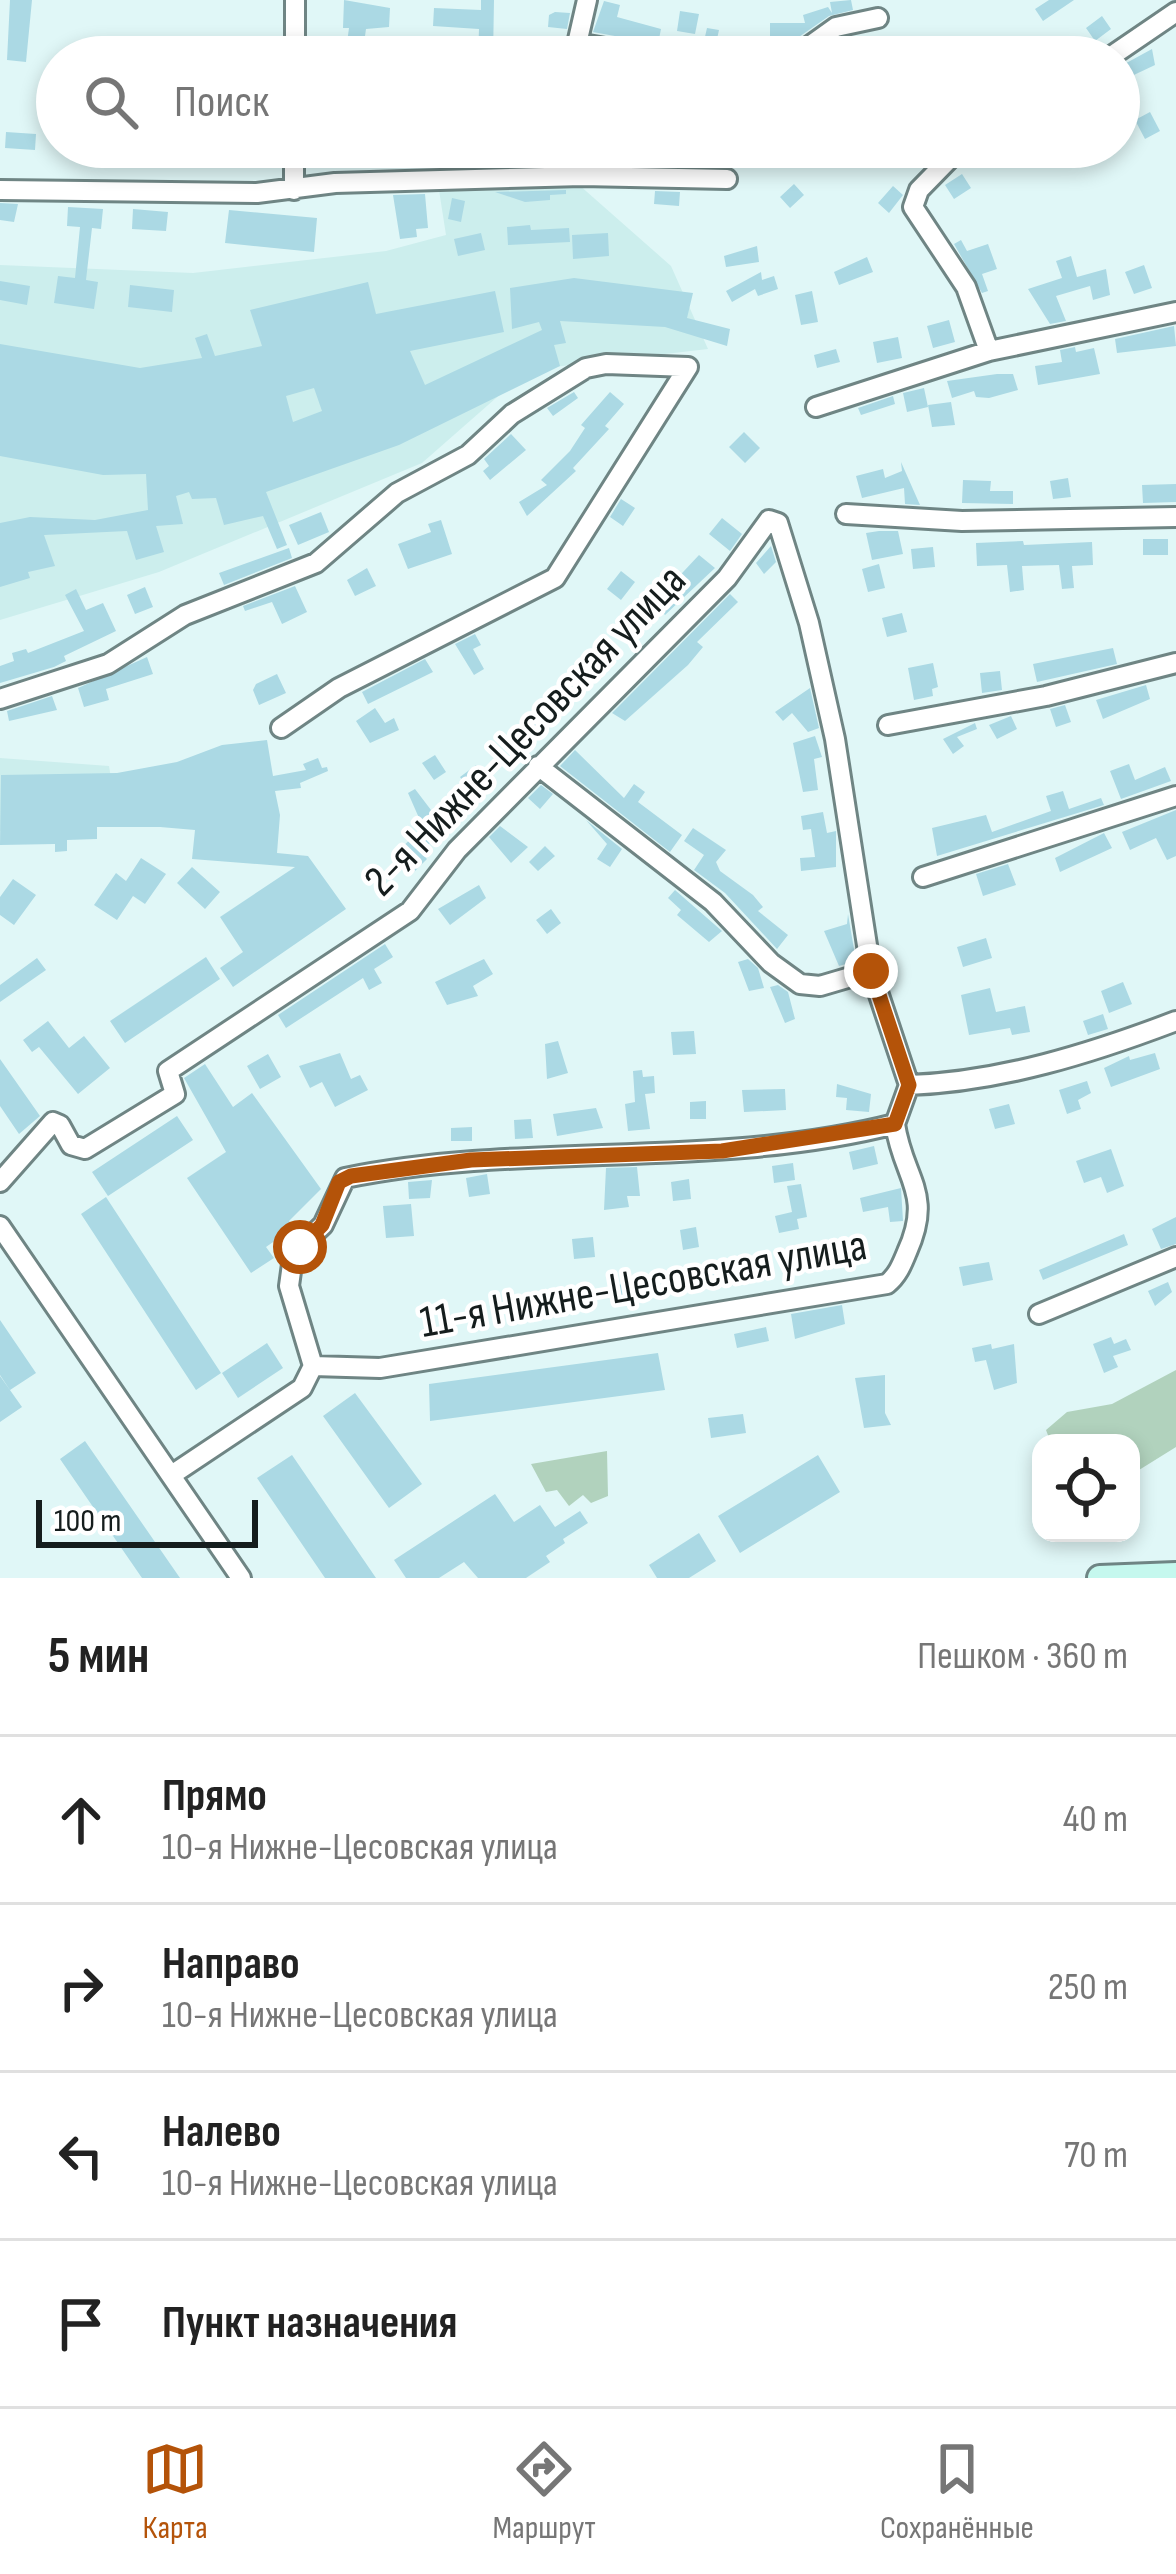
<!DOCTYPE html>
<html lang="ru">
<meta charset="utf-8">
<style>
body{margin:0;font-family:"Sofia Sans Condensed",sans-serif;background:#f6f6f6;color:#222}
.controls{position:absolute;right:36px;bottom:36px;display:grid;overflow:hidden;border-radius:24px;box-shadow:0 6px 18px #0003}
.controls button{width:108px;height:108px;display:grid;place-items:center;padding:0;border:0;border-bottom:3px solid #e0e0e0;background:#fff;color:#222;font:60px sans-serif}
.scale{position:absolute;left:36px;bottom:30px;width:222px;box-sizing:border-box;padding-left:12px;border:6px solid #151d1d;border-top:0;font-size:33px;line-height:42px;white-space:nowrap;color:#151d1d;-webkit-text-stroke:9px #fff;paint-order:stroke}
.stop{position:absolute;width:36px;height:36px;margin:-27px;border:9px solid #b45309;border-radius:50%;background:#fff}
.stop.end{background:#b45309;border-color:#fff;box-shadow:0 3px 12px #0008}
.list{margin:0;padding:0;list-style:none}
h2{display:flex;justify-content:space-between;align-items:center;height:156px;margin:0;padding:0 48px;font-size:51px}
h2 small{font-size:39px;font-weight:400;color:#767676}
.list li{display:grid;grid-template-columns:78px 1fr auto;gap:36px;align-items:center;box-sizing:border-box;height:168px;padding:0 48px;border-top:3px solid #e0e0e0}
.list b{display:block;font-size:45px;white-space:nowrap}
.list p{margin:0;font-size:39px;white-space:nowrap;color:#767676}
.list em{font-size:39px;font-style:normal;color:#767676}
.icon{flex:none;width:66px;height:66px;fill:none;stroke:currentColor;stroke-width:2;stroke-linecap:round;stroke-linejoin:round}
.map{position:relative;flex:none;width:1176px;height:1578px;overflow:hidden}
.search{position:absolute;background:#fff;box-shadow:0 6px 18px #0003;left:36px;right:36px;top:36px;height:132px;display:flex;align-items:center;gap:30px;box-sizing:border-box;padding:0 42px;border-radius:66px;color:#767676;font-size:45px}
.sheet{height:828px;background:#fff}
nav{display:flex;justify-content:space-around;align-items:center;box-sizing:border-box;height:168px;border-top:3px solid #e0e0e0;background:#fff;font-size:33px;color:#767676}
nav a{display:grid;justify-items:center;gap:6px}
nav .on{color:#b45309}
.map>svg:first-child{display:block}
.built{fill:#cceeed}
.green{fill:#b1d2bd}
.building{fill:#abd9e4;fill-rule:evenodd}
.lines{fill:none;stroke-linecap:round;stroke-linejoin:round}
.street-casing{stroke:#6f8584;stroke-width:24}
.secondary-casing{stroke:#6f8584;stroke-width:30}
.street{stroke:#fff;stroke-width:18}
.secondary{stroke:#c5f8ee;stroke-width:24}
.route{stroke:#b45309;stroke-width:15}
.labels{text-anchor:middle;stroke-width:9;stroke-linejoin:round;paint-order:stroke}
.street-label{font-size:45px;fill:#151d1d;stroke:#fff}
</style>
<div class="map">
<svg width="1176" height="1578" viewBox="0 0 1176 1578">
<rect width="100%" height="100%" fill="#e0f7f7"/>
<!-- built -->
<path class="built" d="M578 184 671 266 708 349 528 370 422 463 159 572 0 620V265L193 273 386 251 446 235 439 190Z
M0 758 109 766 118 820 0 831Z"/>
<!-- green -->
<path class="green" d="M1176 1370V1447L1131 1475V1443H1051L1046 1430 1067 1412 1112 1404Z
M607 1451 608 1496 591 1503 583 1495 569 1506 557 1490 546 1492 531 1464Z"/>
<!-- building -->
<path class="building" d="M10 0H32L26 62 7 60Z
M344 0 390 8 389 27 366 29 362 57H345L349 28H343Z
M481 0H494L493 57H478L479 29 433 26 434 8 481 10Z
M851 0 853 10 829 16 796 39 770 43V23H805L803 15 828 7 832 13 830 2Z
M1049 0H1074L1043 21 1035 9Z
M604 1 620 5 617 17 661 29 658 44 593 32Z
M680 11 699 14 695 34 677 31Z
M555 12 570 13 567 29 548 27 549 15Z
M1102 16 1111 29 1095 41 1086 28Z
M707 28 719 30 713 57 701 54Z
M245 38 262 40 259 57H242Z
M1152 49 1155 65 1119 82V67Z
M1150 112 1160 131 1145 139 1135 120Z
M6 132 36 134 35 150 5 148Z
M428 147 464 148 463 163 427 162Z
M736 147 765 154V168L735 167Z
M962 174 971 188 954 199 945 185Z
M794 184 804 195 790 208 780 197Z
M893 186 903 195 889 213 878 203Z
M566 190V194L550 195V200L525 202 495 192Z
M655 191 680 192 679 206 654 204Z
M425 194 428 228 416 229 417 237 400 239 393 195Z
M452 198 465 201 461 222 448 219Z
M0 203 18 204 14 222 0 220Z
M68 207 103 209 101 229 92 228 86 280 98 282 94 309 54 303 58 276 75 278 80 227 67 226Z
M133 209 168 212 166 231 132 229Z
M229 210 317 218 314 252 225 243Z
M530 225 531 230 569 228 570 242 508 245 507 227Z
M481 233 485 250 458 256 454 239Z
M608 233 609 256 573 259 572 235Z
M961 240 967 251 988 244 997 269 982 274 988 291 982 293 954 244Z
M757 246 759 262 726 267 724 256Z
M1071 256 1077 277 1106 269 1110 295 1093 300 1090 286 1056 296 1066 321 1050 324 1028 289 1062 278 1056 261Z
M867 257 873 272 839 285 834 272Z
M1144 265 1152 288 1134 294 1125 272Z
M761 272 762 280 774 276 778 289 758 296 755 289 732 302 726 291Z
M574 278 693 293 687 318 730 329 727 346 665 327 560 321 566 343 554 345 560 366 399 445 266 492 287 545 277 549 263 516 224 525 216 498 192 499 189 492 176 496 183 524 156 526 164 552 136 560 127 531 44 535 55 566 28 572 30 578 0 587V523L30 517 95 520 148 510 146 474 103 475 0 456V344L140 368 202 358 195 338 207 334 215 356 262 346 250 310 368 282 376 314 495 291 504 332 410 351 425 385 542 330 539 322 512 329 510 288ZM314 388 322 411 293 422 286 396Z
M0 281 30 286 27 305 0 300Z
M130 285 174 290 172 312 128 307Z
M812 291 818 322 801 325 795 295Z
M949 320 955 342 933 348 927 326Z
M1174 326 1176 346 1117 353 1115 339Z
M898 337 902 358 877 363 873 342Z
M1075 347 1076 352 1094 348 1100 374 1038 385 1035 366 1062 362 1060 350Z
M836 349 840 362 817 368 814 355Z
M997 374H1013L1018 390 989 398 976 397 974 391 952 398 947 381Z
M924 388 928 407 907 412 903 393Z
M574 392 578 398 553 416 547 408Z
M610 392 624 404 605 426 609 429 573 468 576 471 527 516 519 502 547 485 541 480 570 451 585 428 581 425Z
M893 396 895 404 861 415 858 408Z
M951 402 955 425 932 427 928 405Z
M744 432 760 448 745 463 729 447Z
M511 434 526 450 490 480 483 471 489 466 484 459Z
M901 462 920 505 905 504 904 488 862 498 856 476 883 469 885 478 902 471Z
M1068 478 1071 497 1053 499 1050 481Z
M963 480 991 481 990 491H1013V504L962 503Z
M1176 484V502L1143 503 1142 485Z
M621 499 635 508 623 526 610 517Z
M321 512 329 532 298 545 289 525Z
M722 518 742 534 730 551 709 534Z
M441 520 452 554 408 569 398 544 431 532 428 524Z
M879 531H898L903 554 872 560 866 533Z
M1143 539H1168V555H1143Z
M1023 541 1024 545 1092 542 1093 565 1072 566 1074 588 1062 589 1059 565 1022 566 1024 590 1010 592 1007 565 977 566 976 543Z
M771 546 776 562 764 574 756 563Z
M933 547 935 567 913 569 911 549Z
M289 548 292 558 224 585 219 573Z
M699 555 715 568 665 615 654 603Z
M879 564 885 588 868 592 862 569Z
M367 568 376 586 355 596 347 580Z
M621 571 635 582 621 600 607 589Z
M295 586 307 612 282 624 272 602 245 611 243 606Z
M145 587 153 607 135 614 127 595Z
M76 589 86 610 103 603 116 631 64 656 66 661 54 667 0 683V666L14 661 12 653 26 649 28 653 84 631 65 595Z
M730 594 738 602 697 642 703 647 688 665 625 721 612 713Z
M902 613 907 632 887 637 882 618Z
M475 634 481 645 473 649 484 669 474 675 455 644Z
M1113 648 1117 664 1037 682 1033 664Z
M147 657 153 674 106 689 109 700 84 707 78 688Z
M425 659 433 672 368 704 362 692Z
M933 663 938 687 932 689 933 696 914 700 908 668Z
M1000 671 1002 690 982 693 980 673Z
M277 674 286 693 259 705 253 690 256 684Z
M1146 685 1150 699 1103 719 1096 700Z
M810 688 819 728 808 732 792 713 783 721 775 712Z
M52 696 57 710 9 721 7 711Z
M1065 705 1071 722 1056 727 1050 709Z
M375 708 385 723 394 718 399 730 370 743 356 721Z
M1011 716 1017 729 997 739 989 725Z
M535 718 545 728 530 744 519 734Z
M975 723 977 729 957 737 964 746 953 754 943 739Z
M815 736 822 757 814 759 818 790 803 792 793 743Z
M267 740 273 776 306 770 303 764 318 758 322 768 327 767 328 771 300 783 301 788 275 791 280 815 277 853 308 856 346 909 233 987 220 968 243 952 220 917 295 867 192 859 195 830 160 827H97V839L67 840V851L55 852V844L0 845 1 775 117 773 177 762 222 745Z
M575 750 624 798 634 784 645 792 638 802 682 835 670 852 560 766Z
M435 755 446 772 434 780 422 763Z
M1129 764 1135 780 1165 767 1171 781 1121 799 1110 771Z
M476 765 484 777 468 788 460 777Z
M541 785 553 794 540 809 528 798Z
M415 789 447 831 419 851 427 859 412 874 394 855 423 827 408 793Z
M1063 791 1069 809 1101 798 1104 805 937 856 932 828 986 815 992 832 1051 811 1046 796Z
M1176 810V856L1167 860 1156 838 1130 850 1122 832Z
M823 812 827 833 836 831V867L801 871 800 858 815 857 811 829 803 830 801 816Z
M586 820 622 849 610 867 597 859 607 844Z
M500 826 528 847 511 863 489 837Z
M693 828 726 850 716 862 720 871 753 895 763 907 758 911 788 935 777 949 725 893 694 870 704 855 684 841Z
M1104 833 1112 848 1060 872 1055 858Z
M545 846 555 856 538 871 529 862Z
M141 858 166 874 145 904 133 896 117 920 94 905 116 873 126 881Z
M1008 864 1016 885 983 896 976 874Z
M192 867 220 892 205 909 177 883Z
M13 879 36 895 14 925 0 915V897Z
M479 885 486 898 450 925 438 909Z
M675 890 722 931 709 942 677 915 681 910 668 898Z
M551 909 561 923 547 934 536 920Z
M848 914 856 961 839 966 824 931 847 924Z
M986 938 992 958 963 967 957 947Z
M385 944 393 957 374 969 382 983 369 990 363 978 286 1028 278 1015Z
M206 957 220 979 125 1043 110 1021Z
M37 958 46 970 0 1002V985Z
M484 959 493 974 473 986 478 996 447 1005 435 982Z
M748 959 758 968 764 988 749 991 738 962Z
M1123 982 1132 1004 1109 1013 1101 991Z
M778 985 788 992 795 1019 785 1023 770 987Z
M990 988 996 1012 1025 1006 1030 1032 1012 1035 1010 1028 969 1035 961 995Z
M1103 1014 1108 1029 1088 1035 1083 1021Z
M48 1021 69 1048 84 1036 110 1068 78 1094 39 1047 32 1052 23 1040Z
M694 1031 696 1054 673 1055 671 1032Z
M558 1041 568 1073 547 1079 545 1044Z
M340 1053 351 1079 360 1075 368 1090 335 1107 322 1082 310 1088 299 1066Z
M1155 1053 1160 1069 1111 1087 1104 1068 1129 1056 1130 1060Z
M268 1054 281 1077 260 1089 247 1066Z
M0 1059 40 1116 19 1134 0 1106Z
M205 1064 233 1107 252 1093 321 1189 289 1221 293 1228 266 1247 274 1258 251 1273 187 1178 226 1152 184 1078Z
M642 1070 643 1077 654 1076 655 1093 645 1094 650 1129 628 1131 625 1104 635 1102 633 1071Z
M1087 1081 1091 1093 1078 1100 1081 1109 1067 1114 1059 1090Z
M837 1084 871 1094 869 1112 846 1110 847 1098 836 1097Z
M785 1089 786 1110 744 1112 742 1090Z
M706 1101V1119H690V1102Z
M1009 1104 1015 1124 995 1129 989 1109Z
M596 1108 603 1128 557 1136 553 1114Z
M177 1116 193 1140 108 1196 92 1172Z
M531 1119 533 1138 515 1139 514 1120Z
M472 1127V1141H451V1128Z
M874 1146 878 1164 853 1170 849 1152Z
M1111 1149 1124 1186 1107 1193 1101 1177 1084 1183 1076 1161Z
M793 1163 795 1180 774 1183 772 1166Z
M637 1167 640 1196H627L629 1207 604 1210 606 1168Z
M487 1174 490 1194 469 1197 466 1178Z
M689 1179 691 1199 673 1201 671 1182Z
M432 1180 430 1198 409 1199 408 1182Z
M801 1184 807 1217 797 1219 799 1229 779 1233 775 1216 792 1212 787 1186Z
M901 1188 903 1221 890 1222 888 1207 863 1212 860 1198Z
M106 1197 221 1373 196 1390 81 1214Z
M411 1204 414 1236 386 1238 383 1206Z
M1176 1217V1244L1161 1249 1152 1229Z
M696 1227 699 1247 683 1250 680 1230Z
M1124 1234 1128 1245 1043 1280 1039 1270Z
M593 1237 595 1257 574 1259 572 1239Z
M719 1262 725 1282 710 1286 704 1267Z
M989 1262 993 1280 963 1286 959 1267Z
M642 1281 645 1301 619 1304 617 1285Z
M1168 1282 1172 1292 1155 1306 1148 1291Z
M842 1305 845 1324 795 1339 791 1314Z
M0 1320 36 1373 10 1390 0 1375Z
M766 1327 769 1341 737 1348 734 1334Z
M1111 1337 1114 1344 1126 1339 1131 1350 1113 1356 1118 1367 1104 1373 1093 1344Z
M267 1343 283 1368 238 1398 222 1373Z
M991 1344 992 1349 1014 1344 1017 1383 994 1390 986 1360 975 1362 972 1348Z
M658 1353 665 1390 430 1421 429 1384Z
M885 1375V1413L891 1425 864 1428 855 1378Z
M0 1376 22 1407 0 1422Z
M355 1393 422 1484 389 1508 323 1416Z
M743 1414 746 1433 711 1438 708 1418Z
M85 1441 180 1578H142L60 1459Z
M292 1455 376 1578H325L257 1478Z
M818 1455 840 1492 740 1553 718 1516Z
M495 1494 514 1522 540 1505 555 1527 580 1511 588 1523 563 1539 565 1543 546 1556 550 1562 526 1578H478L464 1562 439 1578H406L394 1560Z
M699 1533 716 1561 689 1578H657L649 1565Z"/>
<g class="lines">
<!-- street casing -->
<g class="street-casing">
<path id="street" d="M577 43 656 57
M295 57V0
M574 57 587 0
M768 57 801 52 836 27 878 18
M1110 57 1176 12
M576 147 582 176
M961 147 919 190 913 207 966 287 989 351
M0 190 257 193 335 183 582 176 727 179
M294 190V147
M816 407 989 351 1176 312
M846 514 962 521 1176 517
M0 699 108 664 185 615 316 563 397 493 468 455 512 414 586 368 606 364 688 367 555 578 339 688 281 728
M888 725 1046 696 1176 663
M538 766 713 902 771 963 800 984 820 986 871 971
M923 877 1176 796
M909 1085C1000 1082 1092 1053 1176 1021
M0 1182 53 1122 60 1125 71 1145 85 1149 175 1094 168 1071 410 911 457 850 727 578 769 520 778 523 809 623 835 739 871 971 909 1085 895 1124C715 1170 526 1141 345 1178L323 1225 300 1247 292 1264 289 1286 313 1366 302 1388 173 1474
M0 1226 241 1578
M1039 1314 1176 1257
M313 1366 380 1368 887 1284C898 1275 902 1264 907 1252 934 1192 903 1179 895 1124"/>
</g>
<!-- secondary casing -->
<g class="secondary-casing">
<path id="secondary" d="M1100 1578 1176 1575"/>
</g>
<!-- street -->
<use href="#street" class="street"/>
<!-- secondary -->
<use href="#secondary" class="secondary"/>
</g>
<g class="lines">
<!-- route -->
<path class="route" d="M300 1247 322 1225 339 1182 351 1176 471 1160 722 1151 895 1124 909 1085 871 971"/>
</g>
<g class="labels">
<!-- street labels -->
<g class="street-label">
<text transform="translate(524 729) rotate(-46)" y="16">2-я Нижне-Цесовская улица</text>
<text transform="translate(643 1282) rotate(-10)" y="16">11-я Нижне-Цесовская улица</text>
</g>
</g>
</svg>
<div class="controls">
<button><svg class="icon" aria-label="locate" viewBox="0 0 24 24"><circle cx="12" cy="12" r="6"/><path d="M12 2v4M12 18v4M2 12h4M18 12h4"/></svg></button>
</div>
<div class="scale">100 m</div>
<div class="stop" style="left:300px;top:1247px"></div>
<div class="stop end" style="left:871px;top:971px"></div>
<div class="search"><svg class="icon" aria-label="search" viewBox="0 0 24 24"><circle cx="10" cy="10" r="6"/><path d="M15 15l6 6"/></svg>Поиск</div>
</div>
<section class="sheet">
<h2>5 мин<small>Пешком · 360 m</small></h2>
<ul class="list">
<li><svg class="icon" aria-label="ahead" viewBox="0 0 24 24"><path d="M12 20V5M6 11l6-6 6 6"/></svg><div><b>Прямо</b><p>10-я Нижне-Цесовская улица</p></div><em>40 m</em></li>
<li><svg class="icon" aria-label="right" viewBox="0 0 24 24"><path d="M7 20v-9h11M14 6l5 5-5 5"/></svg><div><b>Направо</b><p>10-я Нижне-Цесовская улица</p></div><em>250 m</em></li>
<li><svg class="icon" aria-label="left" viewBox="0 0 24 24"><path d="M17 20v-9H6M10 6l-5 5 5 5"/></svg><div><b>Налево</b><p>10-я Нижне-Цесовская улица</p></div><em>70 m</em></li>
<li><svg class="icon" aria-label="arrive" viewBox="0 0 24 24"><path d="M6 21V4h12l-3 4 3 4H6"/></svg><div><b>Пункт назначения</b></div></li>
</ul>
</section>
<nav>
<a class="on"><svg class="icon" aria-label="map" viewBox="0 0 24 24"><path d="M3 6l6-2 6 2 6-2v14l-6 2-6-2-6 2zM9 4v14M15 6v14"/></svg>Карта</a>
<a><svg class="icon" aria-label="directions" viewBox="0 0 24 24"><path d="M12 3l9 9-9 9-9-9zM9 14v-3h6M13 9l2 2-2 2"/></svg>Маршрут</a>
<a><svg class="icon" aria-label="saved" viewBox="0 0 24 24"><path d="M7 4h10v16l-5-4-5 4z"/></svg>Сохранённые</a>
</nav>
